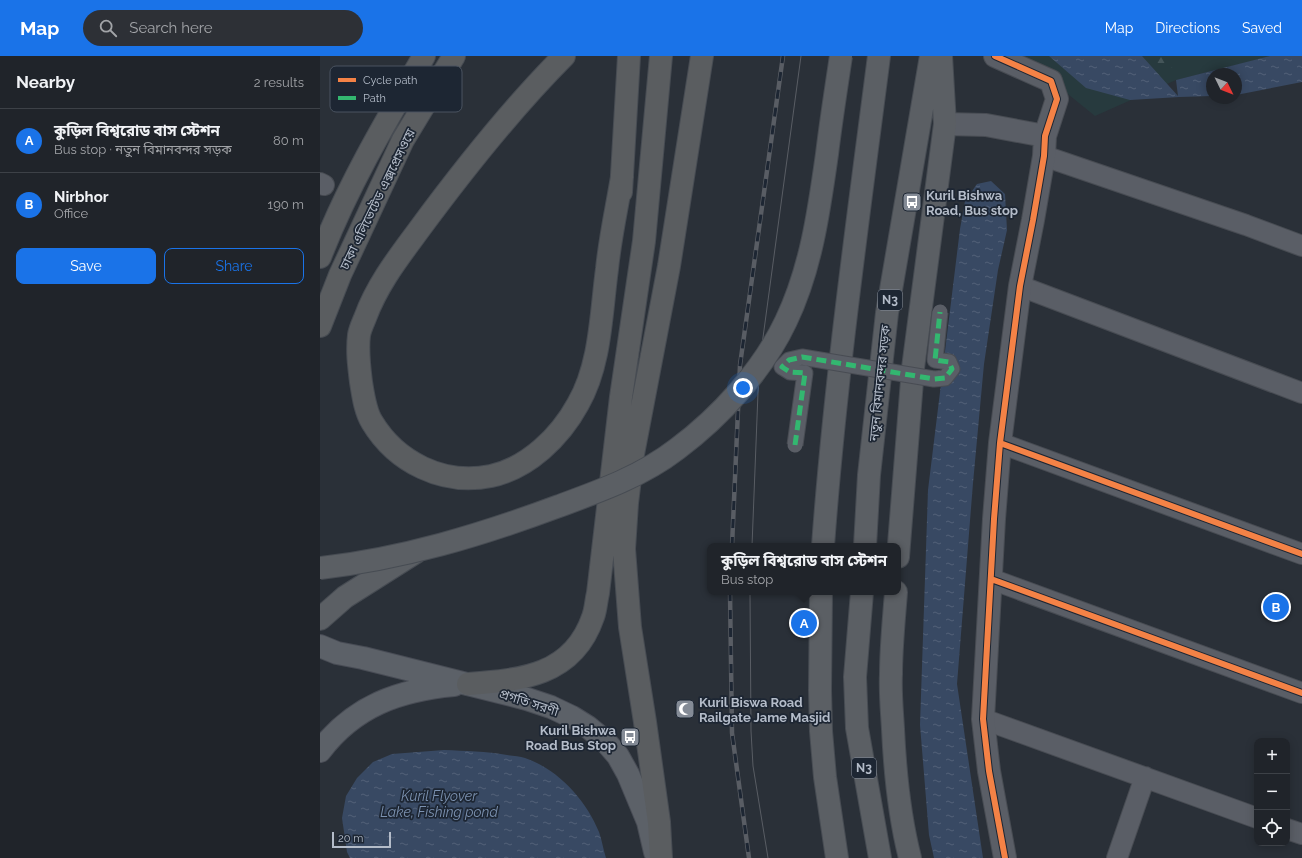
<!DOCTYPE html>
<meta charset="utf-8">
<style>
body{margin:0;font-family:Raleway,"Noto Sans Bengali",sans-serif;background:#2d3036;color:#f1f3f6}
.controls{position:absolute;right:12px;bottom:12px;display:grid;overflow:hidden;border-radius:8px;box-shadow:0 2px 10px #0003}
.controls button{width:36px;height:36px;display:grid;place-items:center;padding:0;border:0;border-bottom:1px solid #3d4147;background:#20242a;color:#f1f3f6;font:20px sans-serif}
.compass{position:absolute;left:886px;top:12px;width:36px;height:36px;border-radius:50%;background:#20242a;box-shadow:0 2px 10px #0003;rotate:133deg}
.scale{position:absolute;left:12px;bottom:10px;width:59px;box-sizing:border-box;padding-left:4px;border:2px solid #b4bcc9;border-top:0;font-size:11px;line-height:14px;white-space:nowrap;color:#b4bcc9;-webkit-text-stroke:3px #1d2633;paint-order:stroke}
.you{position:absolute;left:423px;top:332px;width:14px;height:14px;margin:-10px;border:3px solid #fff;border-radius:50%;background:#1a73e8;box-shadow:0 0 0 6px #1a73e833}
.badge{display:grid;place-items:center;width:26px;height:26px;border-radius:50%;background:#1a73e8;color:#fff;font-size:13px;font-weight:700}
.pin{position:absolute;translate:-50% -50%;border:2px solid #fff;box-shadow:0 1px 4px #0006}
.popup{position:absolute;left:387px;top:487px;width:194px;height:52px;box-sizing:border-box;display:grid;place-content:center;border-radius:8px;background:#20242a;filter:drop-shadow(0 1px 3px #0005);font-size:13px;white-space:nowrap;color:#a2a4a8}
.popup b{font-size:15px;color:#f1f3f6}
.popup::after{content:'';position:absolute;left:50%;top:100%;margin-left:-8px;border:8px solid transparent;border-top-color:#20242a}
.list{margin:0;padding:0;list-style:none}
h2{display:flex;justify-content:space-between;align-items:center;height:52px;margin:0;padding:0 16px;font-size:17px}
h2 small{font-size:13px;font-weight:400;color:#a2a4a8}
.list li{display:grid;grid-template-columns:26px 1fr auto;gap:12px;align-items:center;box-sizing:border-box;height:64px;padding:0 16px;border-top:1px solid #3d4147}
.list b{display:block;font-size:15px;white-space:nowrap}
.list p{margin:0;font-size:13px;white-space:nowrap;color:#a2a4a8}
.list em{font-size:13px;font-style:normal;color:#a2a4a8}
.actions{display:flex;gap:8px;padding:12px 16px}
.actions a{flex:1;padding:9px 0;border:1px solid #1a73e8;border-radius:8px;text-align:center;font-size:14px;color:#1a73e8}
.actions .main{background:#1a73e8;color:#fff}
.icon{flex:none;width:22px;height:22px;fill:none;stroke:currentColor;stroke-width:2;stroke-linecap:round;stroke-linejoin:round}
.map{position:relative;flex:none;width:982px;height:802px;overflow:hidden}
header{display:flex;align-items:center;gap:24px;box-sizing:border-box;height:56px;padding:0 20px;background:#1a73e8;color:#fff}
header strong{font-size:19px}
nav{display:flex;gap:22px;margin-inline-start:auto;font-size:14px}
.search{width:280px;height:36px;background:#2d3036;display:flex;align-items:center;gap:10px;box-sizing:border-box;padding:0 14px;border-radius:22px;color:#a2a4a8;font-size:15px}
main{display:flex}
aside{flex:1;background:#20242a}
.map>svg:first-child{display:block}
.grass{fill:#273a3e}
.forest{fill:url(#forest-firs)}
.water{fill:url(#water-ripples)}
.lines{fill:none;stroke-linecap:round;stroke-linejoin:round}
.minor-casing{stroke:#484c53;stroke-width:22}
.tertiary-casing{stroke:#484c53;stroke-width:24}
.primary-casing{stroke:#484c55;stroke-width:24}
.trunk-casing{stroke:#474c53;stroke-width:24}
.motorway-casing{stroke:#474c53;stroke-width:24}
.minor{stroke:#5a5e66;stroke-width:20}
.tertiary{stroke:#5a5e66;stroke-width:22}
.primary{stroke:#5c6168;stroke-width:22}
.trunk{stroke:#5b5f64;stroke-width:22}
.motorway{stroke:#5a5d60;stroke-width:22}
.tram{stroke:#595d64;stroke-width:1}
.rail-casing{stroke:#595d64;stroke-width:4.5}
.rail{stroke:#1d2633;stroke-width:3;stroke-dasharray:9;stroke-linecap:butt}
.pedestrian-bridge-casing{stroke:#484c53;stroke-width:17;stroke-linecap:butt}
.trunk-bridge-casing{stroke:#474c53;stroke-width:24;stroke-linecap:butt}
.pedestrian-bridge{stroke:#5a5e66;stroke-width:15}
.trunk-bridge{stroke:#5b5f64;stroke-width:22}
.quiet{stroke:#33b770;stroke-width:5;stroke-dasharray:10 5;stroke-linecap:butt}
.cycleway-casing{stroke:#1d2633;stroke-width:8}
.cycleway{stroke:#f48246;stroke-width:6}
.labels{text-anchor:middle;stroke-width:3.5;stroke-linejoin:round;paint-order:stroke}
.shield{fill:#1d2633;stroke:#878f9c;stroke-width:1}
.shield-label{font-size:12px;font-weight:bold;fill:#b4bcc9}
.poi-label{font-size:13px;font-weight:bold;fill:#b4bcc9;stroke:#1d2633;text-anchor:start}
.street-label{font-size:13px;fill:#b4bcc9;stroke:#1d2633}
.water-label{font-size:14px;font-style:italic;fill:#7c92b1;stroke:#1d2633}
.key{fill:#1d2633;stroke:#4a5360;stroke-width:1}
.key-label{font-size:11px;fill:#b4bcc9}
</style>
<header>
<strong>Map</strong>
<div class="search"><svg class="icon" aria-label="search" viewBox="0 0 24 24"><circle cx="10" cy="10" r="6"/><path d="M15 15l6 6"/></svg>Search here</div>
<nav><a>Map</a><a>Directions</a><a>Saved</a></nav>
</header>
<main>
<aside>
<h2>Nearby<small>2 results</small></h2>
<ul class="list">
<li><span class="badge">A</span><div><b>কুড়িল বিশ্বরোড বাস স্টেশন</b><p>Bus stop · নতুন বিমানবন্দর সড়ক</p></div><em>80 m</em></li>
<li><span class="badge">B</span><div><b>Nirbhor</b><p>Office</p></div><em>190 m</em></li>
</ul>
<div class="actions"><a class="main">Save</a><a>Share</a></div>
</aside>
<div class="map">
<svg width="982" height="802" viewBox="0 0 982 802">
<defs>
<pattern id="forest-firs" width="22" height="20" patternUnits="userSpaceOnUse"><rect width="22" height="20" fill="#273a3e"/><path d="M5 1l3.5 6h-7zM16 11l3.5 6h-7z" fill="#445559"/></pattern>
<pattern id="water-ripples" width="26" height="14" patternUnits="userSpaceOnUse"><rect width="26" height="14" fill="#384963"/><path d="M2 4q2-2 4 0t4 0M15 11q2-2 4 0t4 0" fill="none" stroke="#526178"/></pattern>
</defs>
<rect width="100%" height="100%" fill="#2a3038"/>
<!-- grass -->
<path class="grass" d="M701 0H952L856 24 775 60Z"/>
<!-- forest -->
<path class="forest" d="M822 0H854L857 8 848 14 836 15Z"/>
<!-- water -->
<path class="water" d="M729 0H822L858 40 856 24 950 0H982V26L916 39V18H892V40L859 41 810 44 766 32Z
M671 125 685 138 687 174 678 214 664 308 653 427 637 628 663 802H614L609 779 600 669 608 434 640 173 645 145 657 128Z
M124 694C145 695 166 695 187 699 193 700 200 700 205 702 238 713 266 744 279 776 282 784 283 793 286 802H30L27 796 22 762 26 740 37 722 53 706 72 698Z"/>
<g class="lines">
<!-- minor casing -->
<g class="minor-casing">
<path id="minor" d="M724 100 926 169 982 190
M0 127 4 129
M700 230 982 337
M680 387 982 498
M671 523 982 637
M663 663 937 762
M967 773 982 778
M797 802 825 721"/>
</g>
<!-- tertiary casing -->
<g class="tertiary-casing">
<path id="tertiary" d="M675 0 731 25 737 43 725 80 724 100 713 164 700 230 680 387 674 463 663 663 669 715 685 802
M625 68 666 69 725 80"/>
</g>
<!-- primary casing -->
<g class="primary-casing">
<path id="primary" d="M0 590 17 597 43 602 207 643 231 651 252 661 268 671 285 685 298 700 308 718 328 766 335 796
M0 695C34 650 79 634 134 629"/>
</g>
<!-- trunk casing -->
<g class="trunk-casing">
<path id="trunk" d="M503 490C515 326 538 163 559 0
M545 490 549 419 567 257 611 0
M578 501 593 312 625 68 621 0
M501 536 500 634 501 675 505 721 517 802
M542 536 535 621 537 672 560 802
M576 536C574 563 571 591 571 618 570 636 572 655 573 673 575 716 579 759 590 802
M0 563 25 541 96 496"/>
</g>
<!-- motorway casing -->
<g class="motorway-casing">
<path id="motorway" d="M244 0C191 53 143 114 98 175 78 202 57 229 45 262 43 267 40 273 39 279 37 295 39 310 41 326 43 338 45 355 52 366 76 406 123 430 171 420 208 412 240 381 258 348 281 308 281 257 287 213 290 182 297 151 302 121
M301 136 309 0
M0 201C27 131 66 65 104 0
M0 270 20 219 83 84 134 0
M148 628C201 624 253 620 273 561 276 553 276 545 278 537L301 341 324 185 341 0
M341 802 339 766 325 666 310 571 304 493 307 447 313 398 349 210 382 0"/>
</g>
<!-- minor -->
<use href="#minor" class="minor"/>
<!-- tertiary -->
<use href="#tertiary" class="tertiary"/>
<!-- primary -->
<use href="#primary" class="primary"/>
<!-- trunk -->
<use href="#trunk" class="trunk"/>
<!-- motorway -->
<use href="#motorway" class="motorway"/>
<!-- tram -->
<path class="tram" d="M432 490 439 311 481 0
M430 536 431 675 433 710 448 802"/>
<!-- rail casing -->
<g class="rail-casing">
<path id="rail" d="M412 490 420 309 463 0
M410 536 412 677 429 802"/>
</g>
<!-- rail -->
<use href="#rail" class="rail"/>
<!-- pedestrian-bridge casing -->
<g class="pedestrian-bridge-casing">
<path id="pedestrian-bridge" d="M475 389 485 317 470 316 462 311 469 304 482 301 614 323 625 322 632 313 629 306 615 304 620 256"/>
</g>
<!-- trunk-bridge casing -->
<g class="trunk-bridge-casing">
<path id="trunk-bridge" d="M0 512C82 503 161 479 239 450 280 435 322 420 357 393 400 361 443 314 466 265 491 213 499 155 507 98 511 65 516 33 521 0"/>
</g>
<!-- pedestrian-bridge -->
<use href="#pedestrian-bridge" class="pedestrian-bridge"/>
<!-- trunk-bridge -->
<use href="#trunk-bridge" class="trunk-bridge"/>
<!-- quiet -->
<path class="quiet" d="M475 389 485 317 470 316 462 311 469 304 482 301 614 323 625 322 632 313 629 306 615 304 620 256"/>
<!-- cycleway casing -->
<g class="cycleway-casing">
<path id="cycleway" d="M675 0 731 25 737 43 725 80 724 100 713 164 700 230 680 387 674 463 663 663 669 715 685 802
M680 387 982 498
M671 523 982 637"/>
</g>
<!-- cycleway -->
<use href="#cycleway" class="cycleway"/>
</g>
<!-- icons -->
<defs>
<g id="bus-square" transform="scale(1)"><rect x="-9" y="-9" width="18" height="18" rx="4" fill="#848b96" stroke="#1d2633"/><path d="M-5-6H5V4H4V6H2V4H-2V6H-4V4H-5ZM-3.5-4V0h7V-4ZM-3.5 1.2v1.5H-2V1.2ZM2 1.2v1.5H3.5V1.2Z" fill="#fff"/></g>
<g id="mosque-square" transform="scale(1)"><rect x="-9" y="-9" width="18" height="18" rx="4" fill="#848b96" stroke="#1d2633"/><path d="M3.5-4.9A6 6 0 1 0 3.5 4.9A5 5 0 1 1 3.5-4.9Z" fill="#fff"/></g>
</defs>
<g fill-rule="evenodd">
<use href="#bus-square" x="592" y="146"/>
<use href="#mosque-square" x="365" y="653"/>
<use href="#bus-square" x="310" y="681"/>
</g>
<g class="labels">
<!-- shield labels -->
<g class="shield">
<rect x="558" y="234" width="24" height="20" rx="3"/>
<rect x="532" y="702" width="24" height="20" rx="3"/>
</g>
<g class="shield-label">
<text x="570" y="248">N3</text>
<text x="544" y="716">N3</text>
</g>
<!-- poi labels -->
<g class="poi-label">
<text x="606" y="144">Kuril Bishwa<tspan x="606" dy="15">Road, Bus stop</tspan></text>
<text x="379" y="651">Kuril Biswa Road<tspan x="379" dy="15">Railgate Jame Masjid</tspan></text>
<text x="296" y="679" text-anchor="end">Kuril Bishwa<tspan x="296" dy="15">Road Bus Stop</tspan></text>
</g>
<!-- street labels -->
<g class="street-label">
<text transform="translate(57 143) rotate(-64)" y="5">ঢাকা এলিভেটেড এক্সপ্রেসওয়ে</text>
<text transform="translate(559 327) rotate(-84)" y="5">নতুন বিমানবন্দর সড়ক</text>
<text transform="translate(209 646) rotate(18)" y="5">প্রগতি সরণী</text>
</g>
<!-- water labels -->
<g class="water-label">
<text x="119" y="745">Kuril Flyover<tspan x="119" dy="16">Lake, Fishing pond</tspan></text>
</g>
</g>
<!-- legend -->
<rect x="10" y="10" width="132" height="46" rx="6" class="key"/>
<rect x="18" y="22" width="18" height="4" fill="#f48246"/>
<rect x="18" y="40" width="18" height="4" fill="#33b770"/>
<g class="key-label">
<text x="43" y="28">Cycle path</text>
<text x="43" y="46">Path</text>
</g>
</svg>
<div class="controls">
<button>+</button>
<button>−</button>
<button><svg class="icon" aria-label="locate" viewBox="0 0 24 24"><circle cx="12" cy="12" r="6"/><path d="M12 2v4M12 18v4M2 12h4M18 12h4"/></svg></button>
</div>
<svg class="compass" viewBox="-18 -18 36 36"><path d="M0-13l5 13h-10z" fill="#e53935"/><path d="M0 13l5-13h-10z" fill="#a2a4a8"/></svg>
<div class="scale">20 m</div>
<div class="you"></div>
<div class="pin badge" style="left:484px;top:567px">A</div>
<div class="popup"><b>কুড়িল বিশ্বরোড বাস স্টেশন</b>Bus stop</div>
<div class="pin badge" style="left:956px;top:551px">B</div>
</div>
</main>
